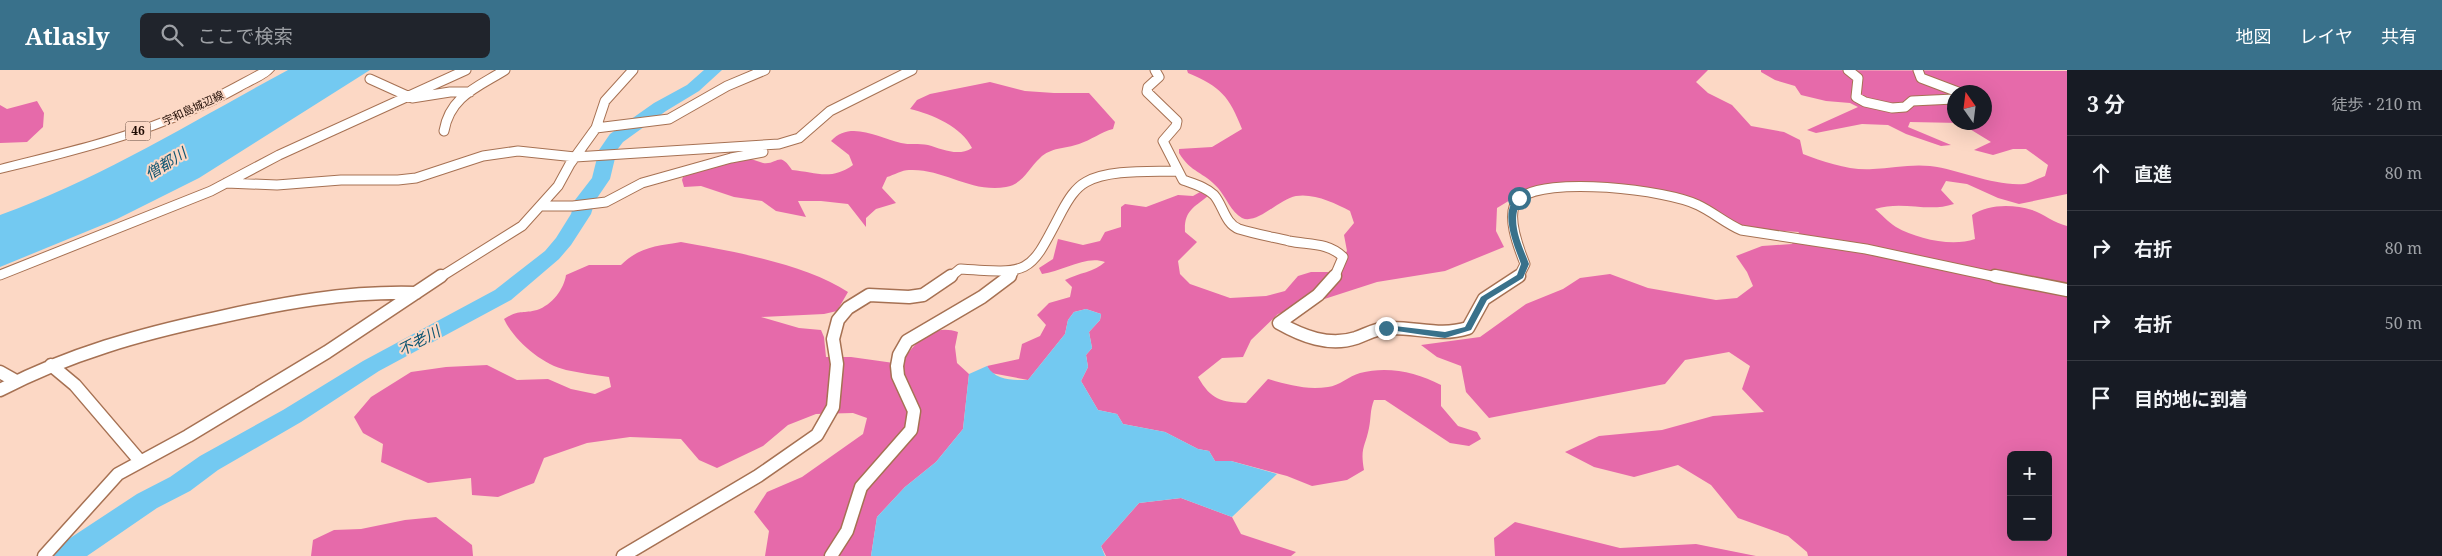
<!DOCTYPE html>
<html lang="ja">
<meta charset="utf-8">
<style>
body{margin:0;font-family:"Noto Serif","Noto Sans JP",serif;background:#20242c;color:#f1f3f6}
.controls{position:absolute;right:15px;bottom:15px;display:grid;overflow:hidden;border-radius:8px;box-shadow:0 5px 20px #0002}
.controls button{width:45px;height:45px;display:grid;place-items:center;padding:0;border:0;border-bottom:1px solid #363941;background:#171b24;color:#f1f3f6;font:25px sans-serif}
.compass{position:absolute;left:1947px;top:15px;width:45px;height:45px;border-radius:50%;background:#171b24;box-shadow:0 5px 20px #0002;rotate:346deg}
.stop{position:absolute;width:15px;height:15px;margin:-11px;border:4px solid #39718b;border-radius:50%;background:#fff}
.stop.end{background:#39718b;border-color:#fff;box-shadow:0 1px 5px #0008}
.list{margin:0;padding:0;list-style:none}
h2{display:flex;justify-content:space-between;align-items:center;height:65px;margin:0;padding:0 20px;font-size:21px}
h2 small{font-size:16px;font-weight:400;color:#9ea1a6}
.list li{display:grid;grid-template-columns:32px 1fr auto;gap:15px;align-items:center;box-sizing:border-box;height:75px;padding:0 20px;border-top:1px solid #363941}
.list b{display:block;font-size:19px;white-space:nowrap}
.list em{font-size:16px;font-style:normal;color:#9ea1a6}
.icon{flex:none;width:28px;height:28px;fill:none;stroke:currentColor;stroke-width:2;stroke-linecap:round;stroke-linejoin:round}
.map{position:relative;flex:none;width:2067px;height:486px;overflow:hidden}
header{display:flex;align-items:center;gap:30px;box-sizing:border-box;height:70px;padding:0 25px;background:#39718b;color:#fff}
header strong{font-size:24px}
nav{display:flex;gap:28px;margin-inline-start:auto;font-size:18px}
.search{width:350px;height:45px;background:#20242c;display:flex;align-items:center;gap:12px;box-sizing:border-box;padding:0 18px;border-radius:8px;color:#9ea1a6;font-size:19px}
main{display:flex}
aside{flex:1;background:#171b24}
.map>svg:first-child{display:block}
.forest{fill:#e66aaa;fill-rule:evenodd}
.water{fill:#73c9f1}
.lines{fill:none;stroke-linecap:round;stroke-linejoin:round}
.river{fill:#73c9f1;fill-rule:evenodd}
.street-far1-casing{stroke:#a67153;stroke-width:11}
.street-casing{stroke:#a67153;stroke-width:15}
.primary-casing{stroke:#a67153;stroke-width:2}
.street-far1{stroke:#fff;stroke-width:9}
.street{stroke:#fff;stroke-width:12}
.primary{fill:#fff;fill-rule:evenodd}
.route{fill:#39718b}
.labels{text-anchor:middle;stroke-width:4;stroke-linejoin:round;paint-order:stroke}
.far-street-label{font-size:11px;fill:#1e0a02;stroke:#fcd8c5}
.shield{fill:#fcd8c5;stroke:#61483c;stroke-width:1}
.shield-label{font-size:12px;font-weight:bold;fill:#1e0a02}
.water-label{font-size:15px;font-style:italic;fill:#105672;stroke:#fcd8c5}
</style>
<header>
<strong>Atlasly</strong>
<div class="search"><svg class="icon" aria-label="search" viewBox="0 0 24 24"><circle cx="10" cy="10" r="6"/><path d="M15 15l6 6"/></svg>ここで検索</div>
<nav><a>地図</a><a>レイヤ</a><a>共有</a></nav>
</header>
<main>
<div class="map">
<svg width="2067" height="486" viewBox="0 0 2067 486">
<rect width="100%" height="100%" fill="#fcd8c5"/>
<!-- forest -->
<path class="forest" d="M1187 0H1708L1696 12 1708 23 1732 35 1751 56 1784 62 1800 70 1803 84C1824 92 1850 101 1873 99 1892 98 1911 94 1930 96 1962 100 1992 116 2024 114 2031 113 2039 108 2045 106L2048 95 2026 79H2013L1993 85 1974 80 1991 72 1960 53 1910 52 1908 57 1951 75 1941 76 1906 64 1888 55 1862 54 1816 63 1807 60 1858 37 1850 33 1826 31 1801 25 1795 16 1775 10 1761 2V0L2067 1V124L2019 134 1998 128 1967 114 1946 111 1941 120 1954 134C1927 143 1904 130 1875 139 1881 144 1888 152 1896 157 1917 169 1952 177 1975 169L1972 145C1988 134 2013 134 2032 140 2044 144 2054 153 2067 156V486H1808L1807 482 1788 466 1738 448 1711 415 1678 395 1634 407 1594 397 1565 382 1599 366 1662 360 1713 346 1764 342 1742 319 1750 296 1729 282 1685 290 1665 314 1489 348 1466 322 1461 296 1437 287 1421 275 1480 267 1526 234 1563 219 1580 208 1610 204 1648 218 1716 230 1737 228 1753 216 1747 202 1736 186 1762 176 1792 174 1799 162 1748 159 1689 129 1570 114 1525 121 1497 138 1496 161 1504 177 1445 201 1377 212 1278 244 1251 270 1243 287 1222 288 1198 307C1211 330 1221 332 1246 333L1268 309C1288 315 1306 320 1328 317 1339 316 1349 306 1360 303 1388 296 1416 302 1441 315V336L1458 356 1477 362 1481 369 1469 376 1450 373 1385 330H1374C1370 340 1371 348 1369 358 1365 378 1360 377 1364 400L1347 410 1312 416 1287 406 1231 391H1215L1209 381 1198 379 1165 362 1123 354 1117 344 1098 340 1081 311 1088 297 1086 285 1092 278 1089 262 1100 250 1101 244 1086 239 1074 242 1068 250 1065 264 1028 310 991 303 987 296 1019 289 1022 274 1040 266 1046 255 1037 245 1049 233 1070 227 1072 217 1065 210C1078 203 1095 202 1105 192 1085 185 1062 202 1042 204L1039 198 1053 189 1058 169 1083 175 1100 171 1105 162 1121 157V137L1125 134 1146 137 1178 125 1193 126 1200 122 1208 126C1193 138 1184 141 1185 162L1197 172 1178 191 1180 204 1190 214 1230 228 1266 226 1285 221 1298 206 1311 202H1331L1347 181 1344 165 1354 153 1350 141C1335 133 1314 123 1296 126 1279 129 1257 155 1242 148 1231 142 1226 127 1218 118 1204 102 1191 103 1179 83V79L1212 77 1242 59C1229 26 1221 17 1188 3ZM1954 22H1984V52H1954ZM2011 385H2048V467H2011Z
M990 12 1025 21 1054 23H1089L1115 52 1113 59C1101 62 1091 70 1079 74 1065 79 1051 77 1040 88 1029 98 1022 115 1006 117 970 123 943 98 909 100 902 100 894 105 887 107L882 118 896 133 876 139 866 148V157L848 134 821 131H798L806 147 776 141 762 131 734 127 701 116 684 117 682 110 683 107C703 100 729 87 751 89 755 90 759 92 763 93 778 95 779 80 792 100 815 102 831 111 853 95L849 85 831 71C850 50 879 68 901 73 909 75 919 73 928 75 942 79 958 87 972 78 962 57 932 44 910 39L917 30 930 24Z
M37 31 44 43 43 57 27 72 0 73V35L7 39Z
M681 172C731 181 806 194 848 222L837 241 824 244 761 247 799 258 821 260 824 267 826 287H851L901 294C914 273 931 253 958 262L955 277 957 293 969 304 963 359 936 392 905 417 877 447 871 486H765L769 461 754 442 767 422 802 407 863 364 867 348 853 343 816 344 788 355 763 376 717 398 699 390 681 369 630 367 587 373 544 388 534 413 498 427 472 425 471 408 428 413 381 392 383 374 363 363 354 347 371 327 411 302 446 297 487 295 517 310 548 309 571 319 595 324 611 317 609 307C595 305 580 303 566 300 543 295 514 271 504 249 520 239 522 244 537 240 552 235 564 219 566 205L589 195H621C639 177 657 176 681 172Z
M1181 428 1232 447 1241 464 1296 482 1291 486H1106L1101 476 1139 433Z
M436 447 472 475 473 486H311L313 470 334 460 361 459 405 450Z
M1515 452 1620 478 1696 474 1756 486H1495L1494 468Z"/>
<!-- water -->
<path class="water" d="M288 0H370L199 108 117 149 0 197V145C102 108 193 51 288 0Z
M1086 239 1101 244 1100 250 1089 262 1092 278 1086 285 1088 297 1081 311 1098 340 1117 344 1123 354 1165 362 1198 379 1209 381 1215 391H1231L1277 404 1232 447 1181 428 1139 433 1101 476 1105 486H871L877 447 905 417 936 392 963 359 969 304 987 296C996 311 1013 310 1028 310L1065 264 1068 250 1074 242Z"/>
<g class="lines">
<!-- river -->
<path class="river" d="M704 0H722L699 21 666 41 623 72 617 80 610 109 595 131 591 144 571 175 559 189 511 230 379 301 301 352 218 400 190 421 157 438 87 486H50L55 478 137 424 170 407 200 386 283 340 363 291 495 220 545 181 556 168 571 144 575 130 592 108 599 80 610 64 654 33 687 15Z"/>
<!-- street-far1 casing -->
<g class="street-far1-casing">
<path id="street-far1" d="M1155 0 1159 7 1148 17 1147 22 1177 51 1176 56 1163 71 1183 110C1194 114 1206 117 1214 125 1223 135 1225 154 1239 159 1255 164 1272 167 1289 171 1308 175 1328 172 1343 187L1334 208
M1848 0 1858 8 1856 27 1865 32 1892 38 1905 37 1912 31 1954 29
M1918 0 1921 8 1958 22
M370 9 412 28 450 22H470
M596 58 669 49 727 16 765 0
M444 61C450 26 478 17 505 0
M226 113 277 115 341 110H398L416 108 483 86 518 81 575 87 779 74 799 68 830 41 912 0
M541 136H573L606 132 642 113 731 88 763 82
M0 205 211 121 279 85 466 0
M439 208 522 156 558 116 570 94 596 58 605 31 633 0
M949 208 960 199C1033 204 1029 204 1062 141 1068 130 1075 118 1086 112 1109 99 1151 102 1177 101
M1009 208 1015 200
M1518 208 1525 194C1519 179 1504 142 1519 129 1545 105 1668 120 1698 135 1713 142 1725 153 1741 160L1866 179 2001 208"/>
</g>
<!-- street casing -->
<g class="street-casing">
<path id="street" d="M1335 206 1318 225 1279 253C1302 266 1329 277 1356 268 1367 264 1377 258 1388 258 1417 257 1440 267 1468 258L1484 229 1519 206
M1995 206 2067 220
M51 295 75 315 140 391
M0 302 16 311
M0 320C69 284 141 264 216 248 282 233 348 221 416 223
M44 486 118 404 188 366 327 282 441 206
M623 486 758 406 817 365 833 337 837 294 833 269 838 250 848 238 869 225 909 227 923 225 951 206
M831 486 847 461 861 417 911 360 914 341 898 306 897 296 899 285 907 271 982 227 1010 206"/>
</g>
<!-- primary casing -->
<g class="primary-casing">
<path id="primary" d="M259 0H274C267 9 252 14 242 20 166 62 84 83 0 103V95C54 81 110 69 162 48 196 35 227 17 259 0Z"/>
</g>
<!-- street-far1 -->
<use href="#street-far1" class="street-far1"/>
<!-- street -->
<use href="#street" class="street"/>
<!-- primary -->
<use href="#primary" class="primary"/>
</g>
<!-- route -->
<path class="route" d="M1519 126 1523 128C1508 149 1521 173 1529 194L1523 208 1487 230 1471 260 1445 268 1383 259 1382 258 1386 255 1445 262 1465 257 1481 227 1517 205 1521 194C1515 177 1497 138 1519 126Z"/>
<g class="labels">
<!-- far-street labels -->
<g class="far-street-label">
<text transform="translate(193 38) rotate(-25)" y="4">宇和島城辺線</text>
</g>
<!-- shield labels -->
<rect class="shield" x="125.5" y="51.5" width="25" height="19" rx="4"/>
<g class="shield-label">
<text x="138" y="65">46</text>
</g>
<!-- water labels -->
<g class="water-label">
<text transform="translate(166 94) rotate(-32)" y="5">僧都川</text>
<text transform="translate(419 271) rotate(-28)" y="5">不老川</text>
</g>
</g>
</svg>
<div class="controls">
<button>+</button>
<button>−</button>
</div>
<svg class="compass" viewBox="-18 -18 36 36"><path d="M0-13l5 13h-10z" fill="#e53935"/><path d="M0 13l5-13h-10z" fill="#9ea1a6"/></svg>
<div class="stop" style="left:1519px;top:128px"></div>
<div class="stop end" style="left:1386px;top:258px"></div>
</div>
<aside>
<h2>3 分<small>徒歩 · 210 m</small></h2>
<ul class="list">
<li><svg class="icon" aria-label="ahead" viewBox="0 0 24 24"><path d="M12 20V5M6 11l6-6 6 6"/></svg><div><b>直進</b></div><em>80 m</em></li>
<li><svg class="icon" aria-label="right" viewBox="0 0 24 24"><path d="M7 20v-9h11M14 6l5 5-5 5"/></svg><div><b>右折</b></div><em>80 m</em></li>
<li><svg class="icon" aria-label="right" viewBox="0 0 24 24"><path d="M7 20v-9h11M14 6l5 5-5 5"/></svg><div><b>右折</b></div><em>50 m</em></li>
<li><svg class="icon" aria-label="arrive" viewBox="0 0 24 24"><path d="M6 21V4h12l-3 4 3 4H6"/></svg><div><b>目的地に到着</b></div></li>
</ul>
</aside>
</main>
